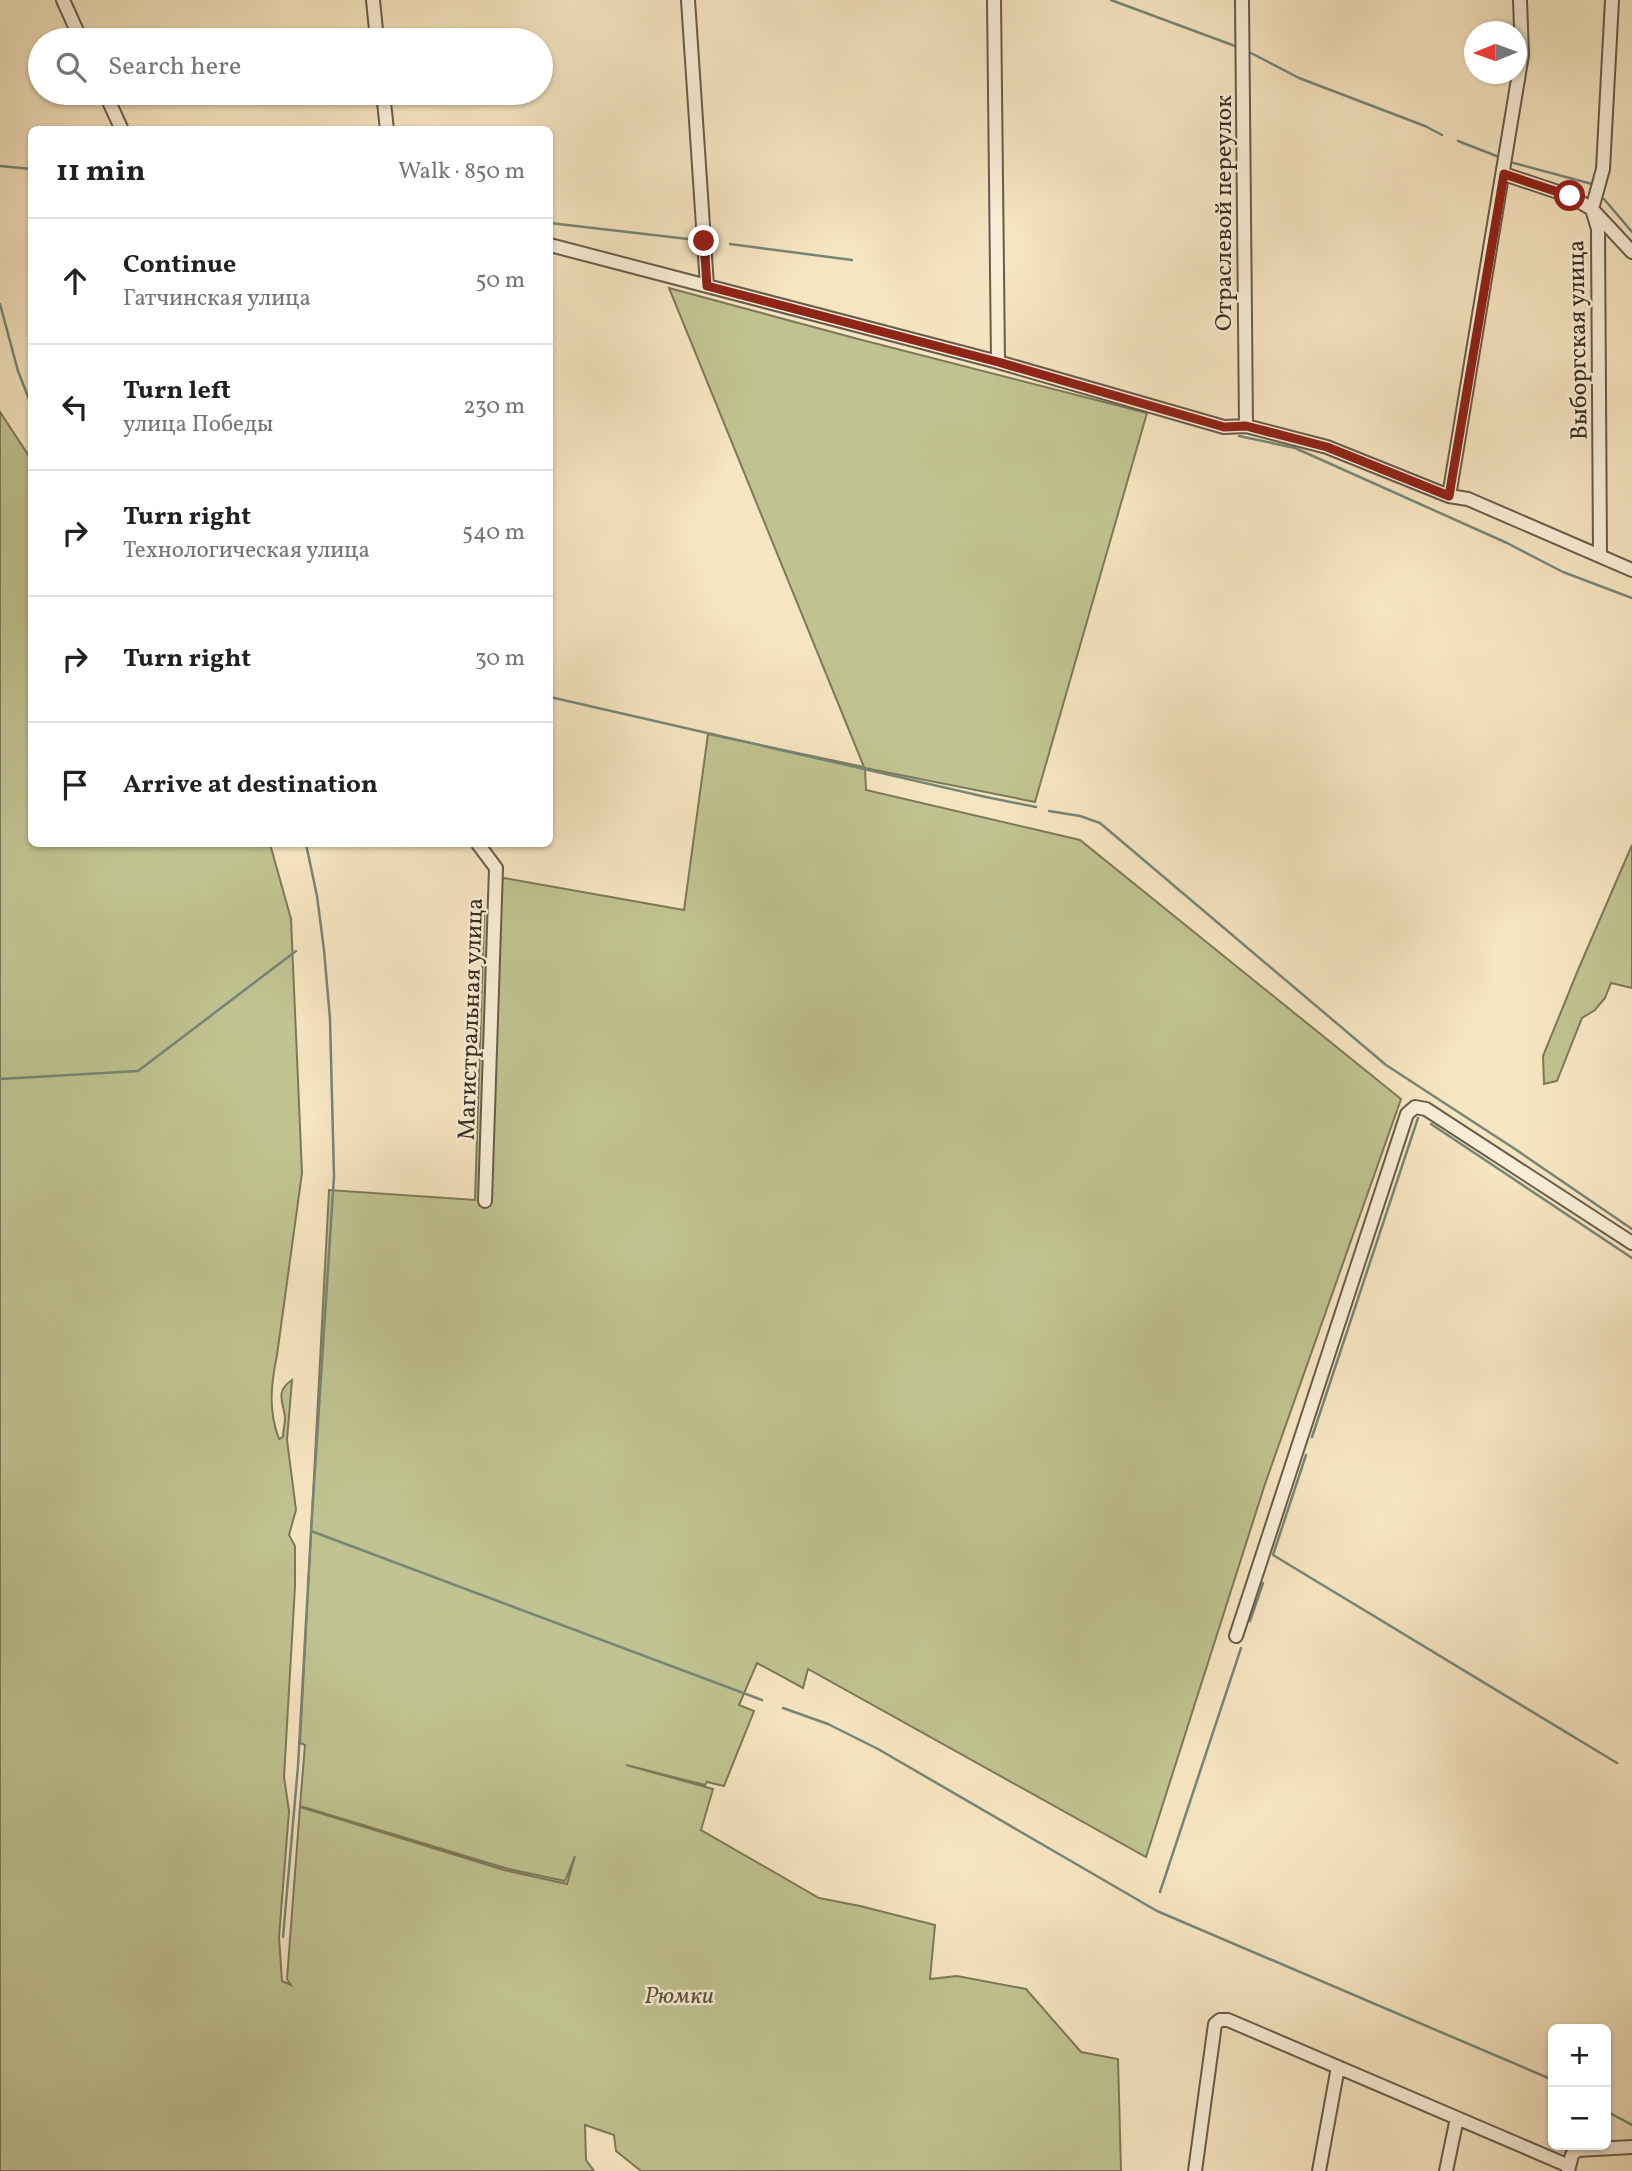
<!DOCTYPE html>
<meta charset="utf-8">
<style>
body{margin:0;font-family:Vollkorn,serif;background:#f2f2f2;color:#202124}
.controls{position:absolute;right:21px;bottom:21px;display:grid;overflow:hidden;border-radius:10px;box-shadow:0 2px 5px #0004}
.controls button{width:63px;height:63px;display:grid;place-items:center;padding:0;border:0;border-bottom:2px solid #e0e0e0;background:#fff;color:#202124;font:35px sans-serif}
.compass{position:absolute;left:1464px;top:21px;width:63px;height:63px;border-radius:50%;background:#fff;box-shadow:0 2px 5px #0004;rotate:269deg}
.stop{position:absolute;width:21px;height:21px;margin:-16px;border:5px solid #8f2418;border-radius:50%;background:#fff}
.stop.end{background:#8f2418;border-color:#fff;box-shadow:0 2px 7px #0008}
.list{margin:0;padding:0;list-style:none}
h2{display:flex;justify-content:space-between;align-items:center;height:91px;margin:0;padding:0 28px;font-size:30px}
h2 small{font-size:23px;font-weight:400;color:#757577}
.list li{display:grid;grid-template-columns:46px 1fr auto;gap:21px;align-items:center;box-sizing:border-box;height:126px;padding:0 28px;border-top:2px solid #e0e0e0}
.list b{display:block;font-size:26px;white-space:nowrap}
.list p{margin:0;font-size:23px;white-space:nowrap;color:#757577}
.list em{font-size:23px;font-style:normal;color:#757577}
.icon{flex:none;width:38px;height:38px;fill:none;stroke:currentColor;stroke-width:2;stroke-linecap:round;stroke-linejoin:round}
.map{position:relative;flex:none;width:1632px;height:2171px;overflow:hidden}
.search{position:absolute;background:#fff;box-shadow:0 2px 5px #0004;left:28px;top:28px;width:525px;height:77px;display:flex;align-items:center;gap:18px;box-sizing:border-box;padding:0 24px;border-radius:38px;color:#757577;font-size:26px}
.panel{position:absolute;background:#fff;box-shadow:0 2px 5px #0004;left:28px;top:126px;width:525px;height:721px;border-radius:10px}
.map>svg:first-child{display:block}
.green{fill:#c0c391;stroke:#7c795a;stroke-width:2}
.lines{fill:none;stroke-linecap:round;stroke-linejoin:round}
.stream{stroke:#768675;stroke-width:2.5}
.minor-casing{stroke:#685c4a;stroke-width:16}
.minor{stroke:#f9eed7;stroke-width:12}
.route{stroke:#8f2418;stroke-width:9}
.labels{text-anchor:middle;stroke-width:5;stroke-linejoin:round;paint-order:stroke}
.street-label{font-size:24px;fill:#392f22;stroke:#f9eed7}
.park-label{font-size:24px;font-style:italic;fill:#5b543e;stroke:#f9eed7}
</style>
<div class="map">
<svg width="1632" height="2171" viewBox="0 0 1632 2171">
<rect width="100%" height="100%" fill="#f6e5c1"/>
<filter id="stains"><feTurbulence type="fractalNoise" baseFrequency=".00286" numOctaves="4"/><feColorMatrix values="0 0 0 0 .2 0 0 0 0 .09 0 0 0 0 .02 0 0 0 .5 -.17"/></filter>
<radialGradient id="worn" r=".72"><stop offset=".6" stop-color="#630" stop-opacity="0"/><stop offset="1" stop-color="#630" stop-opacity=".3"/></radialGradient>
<!-- green -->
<path class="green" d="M669 288 858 339 1147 413 1035 802 865 768 866 790 1080 840 1401 1099 1265 1484 1146 1857 808 1669 803 1688 757 1663 739 1705 754 1711 724 1786 707 1782 705 1785 626 1765 713 1789 701 1830 819 1898 860 1906 935 1925 930 1979 957 1976 1026 1989 1081 2052 1118 2059 1121 2171H641L616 2151 614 2135 585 2125 586 2160 594 2171H0V412L31 459 32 844H270L291 919 302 1173 277 1355C271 1384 268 1410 279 1439L283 1437C283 1431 285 1424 285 1418 284 1403 274 1392 292 1380L287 1440 296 1510 289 1535 295 1546V1586L284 1777 289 1811 279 1937 282 1981 291 1985 287 1979 300 1807 504 1870 567 1884 575 1856 565 1881 505 1868 300 1806 305 1745 300 1743 329 1190 475 1200 484 915 504 878 684 910 708 734 864 767Z
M1632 845V988L1611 983 1605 998 1595 1010 1582 1018 1557 1081 1544 1084 1543 1056 1578 970Z"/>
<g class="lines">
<!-- stream -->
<path class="stream" d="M1111 0 1235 46
M1251 53 1299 78 1425 126 1442 135
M1458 141 1499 157
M1510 162 1592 184
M0 166 32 169
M1604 199 1632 232
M550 223 688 239
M730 244 852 260
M0 304 18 371 32 407
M1239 436 1295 448 1507 543 1563 572 1632 598
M550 697 986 797 1036 807
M1049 811 1080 816 1100 823 1386 1065 1515 1149 1632 1229
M306 844 317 896 324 950 330 1019 334 1176 311 1531 762 1700
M0 1079 138 1071 296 951
M1431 1124 1632 1258
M1312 1437 1418 1118
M1306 1455 1273 1555 1617 1763
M1250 1621 1263 1583
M783 1708 828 1724 878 1749 1157 1911 1553 2080
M1160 1892 1241 1648
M283 1937 298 1766 311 1532
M1606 2111 1632 2125"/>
<!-- minor casing -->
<g class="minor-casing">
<path id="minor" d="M63 0 81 40
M373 0 377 40
M688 0 707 286
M994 0 998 362
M1242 0 1246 426
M105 93 122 130
M383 93 387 130
M1504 174 1570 196 1592 209 1632 252
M550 245 998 362 1224 427 1246 426 1327 447 1449 496 1468 499 1632 570
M1449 496 1522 55 1520 0
M1600 555 1598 229 1592 209 1603 169 1612 0
M478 844 496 868 485 1201
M1236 1636 1407 1114 1415 1107 1426 1109 1632 1243
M1195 2171 1215 2024 1220 2020H1228L1569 2166
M1319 2171 1338 2067
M1446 2171 1457 2118
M1568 2171 1572 2155 1577 2150 1632 2147"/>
</g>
<!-- minor -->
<use href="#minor" class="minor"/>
</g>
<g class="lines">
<!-- route -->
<path class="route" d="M704 241 707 286 998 362 1224 427 1246 426 1327 447 1449 496 1504 174 1570 196"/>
</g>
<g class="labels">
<!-- street labels -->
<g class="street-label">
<text transform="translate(1223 213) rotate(-90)" y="8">Отраслевой переулок</text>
<text transform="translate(1577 340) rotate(-91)" y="8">Выборгская улица</text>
<text transform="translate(470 1019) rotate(-88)" y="8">Магистральная улица</text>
</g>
<!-- park labels -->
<g class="park-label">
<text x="679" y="2003">Рюмки</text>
</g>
</g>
<rect width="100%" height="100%" filter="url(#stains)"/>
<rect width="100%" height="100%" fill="url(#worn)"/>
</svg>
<div class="controls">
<button>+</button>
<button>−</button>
</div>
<svg class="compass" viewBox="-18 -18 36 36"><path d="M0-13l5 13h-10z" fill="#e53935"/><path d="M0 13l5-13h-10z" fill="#757577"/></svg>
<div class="stop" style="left:1570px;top:196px"></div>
<div class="stop end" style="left:704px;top:241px"></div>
<div class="search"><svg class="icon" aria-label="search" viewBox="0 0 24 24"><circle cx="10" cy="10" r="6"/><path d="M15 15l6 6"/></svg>Search here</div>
<section class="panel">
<h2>11 min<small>Walk · 850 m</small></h2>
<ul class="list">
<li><svg class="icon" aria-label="ahead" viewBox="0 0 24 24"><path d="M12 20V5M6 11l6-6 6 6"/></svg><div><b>Continue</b><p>Гатчинская улица</p></div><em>50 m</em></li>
<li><svg class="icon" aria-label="left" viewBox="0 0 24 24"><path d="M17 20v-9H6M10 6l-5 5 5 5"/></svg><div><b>Turn left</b><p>улица Победы</p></div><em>230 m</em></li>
<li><svg class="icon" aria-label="right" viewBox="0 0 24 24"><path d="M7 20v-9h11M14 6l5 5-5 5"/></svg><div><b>Turn right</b><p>Технологическая улица</p></div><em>540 m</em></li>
<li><svg class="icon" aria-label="right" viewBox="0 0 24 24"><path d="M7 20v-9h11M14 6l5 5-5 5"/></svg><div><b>Turn right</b></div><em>30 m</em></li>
<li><svg class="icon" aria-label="arrive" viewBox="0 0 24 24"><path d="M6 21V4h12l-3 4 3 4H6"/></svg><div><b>Arrive at destination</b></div></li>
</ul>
</section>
</div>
